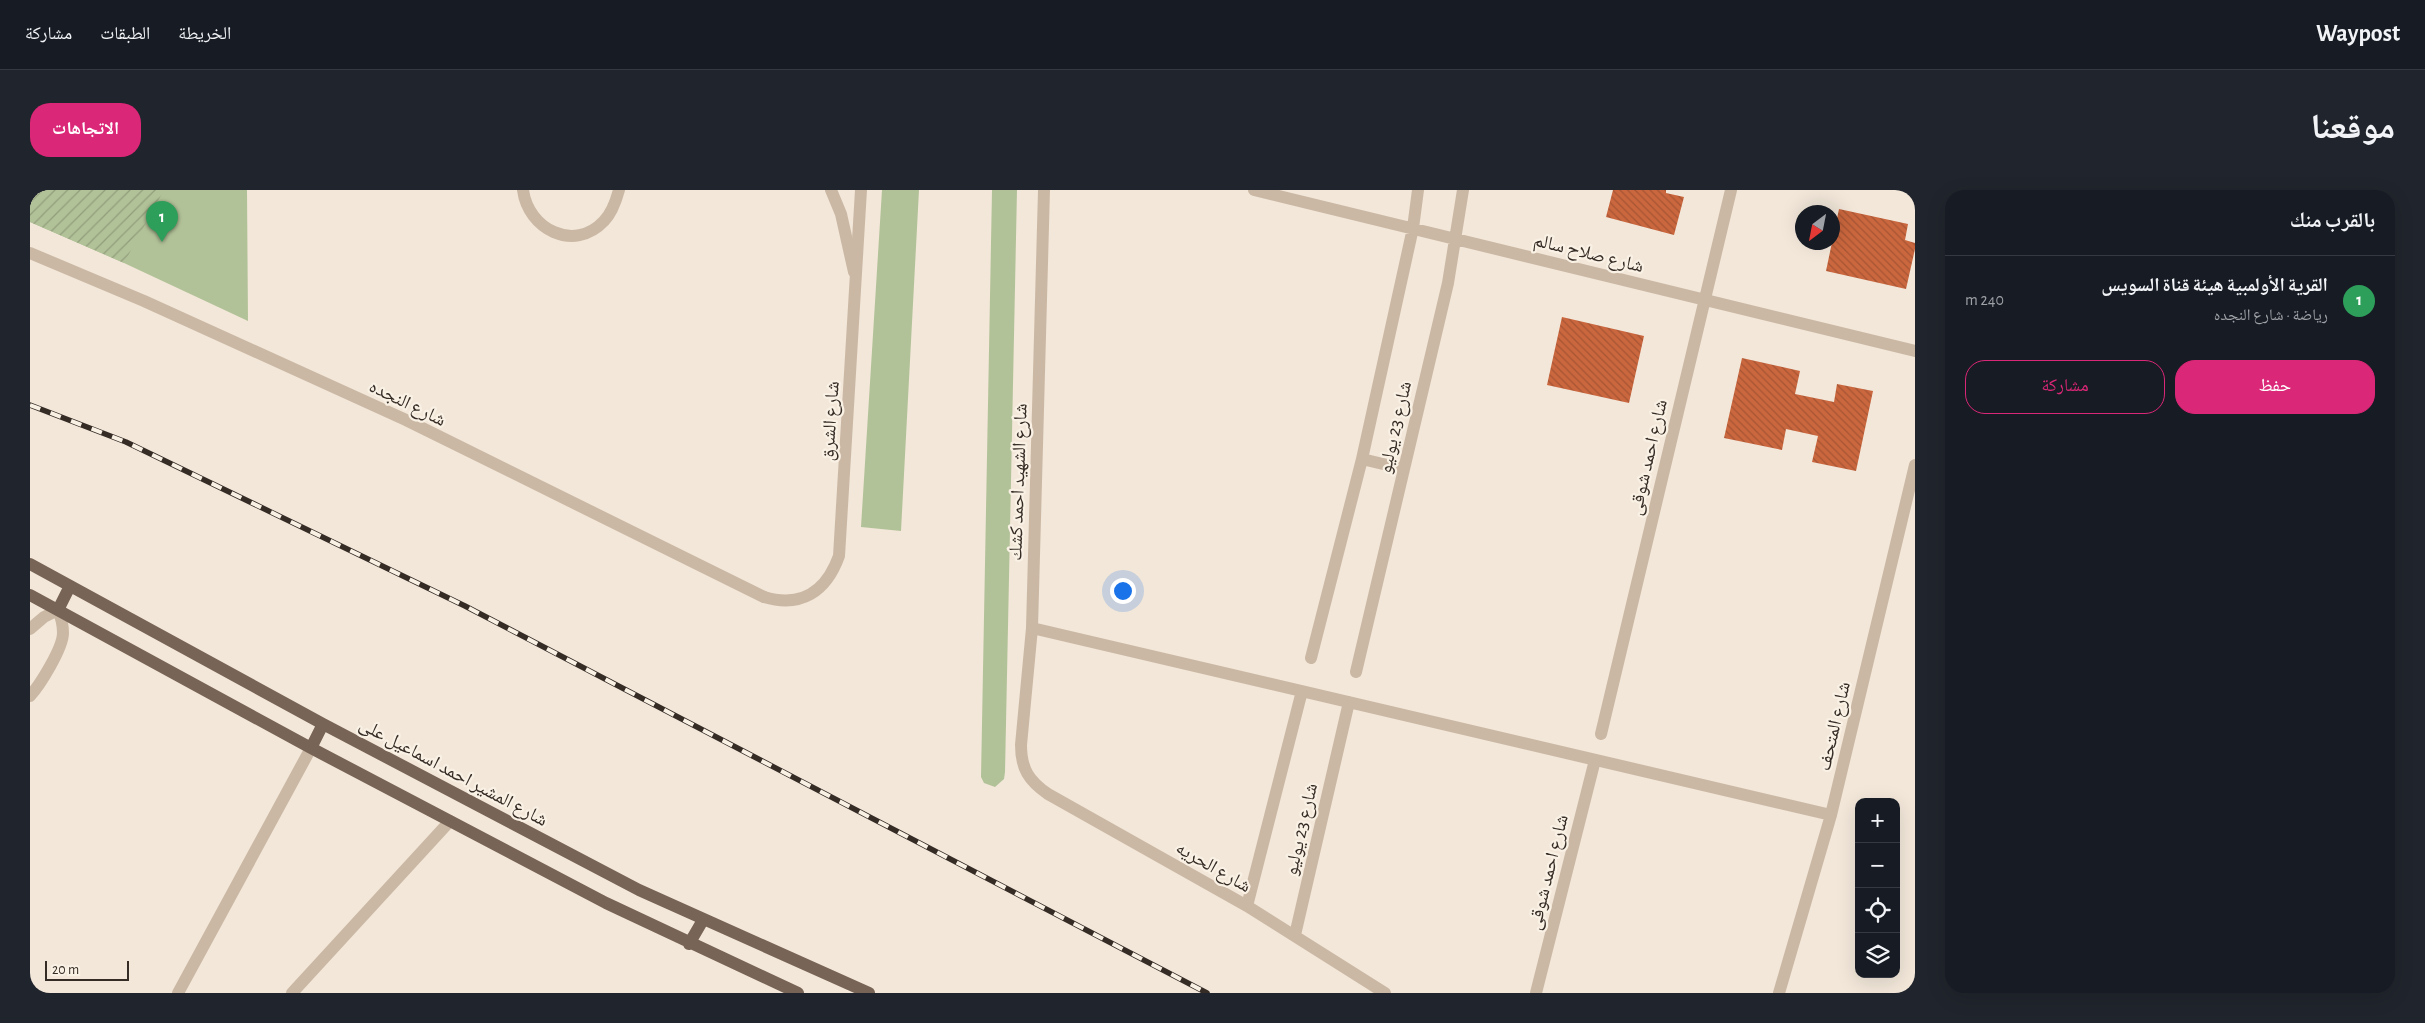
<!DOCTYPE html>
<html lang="ar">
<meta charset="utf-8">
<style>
body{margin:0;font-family:"Alegreya Sans","Noto Naskh Arabic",sans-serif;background:#20242c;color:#f1f3f6;direction:rtl}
.controls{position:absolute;right:15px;bottom:15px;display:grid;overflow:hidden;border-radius:10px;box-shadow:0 5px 20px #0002}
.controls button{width:45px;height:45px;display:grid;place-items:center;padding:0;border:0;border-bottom:1px solid #363941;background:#171b24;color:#f1f3f6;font:25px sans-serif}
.compass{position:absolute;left:1765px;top:15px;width:45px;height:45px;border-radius:50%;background:#171b24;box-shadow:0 5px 20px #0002;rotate:212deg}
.scale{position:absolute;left:15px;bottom:12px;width:84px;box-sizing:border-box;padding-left:5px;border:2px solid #362c26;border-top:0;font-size:14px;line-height:18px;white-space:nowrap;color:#362c26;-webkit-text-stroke:4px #faf1e5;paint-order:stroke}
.you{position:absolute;left:1092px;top:400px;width:18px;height:18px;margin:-12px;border:4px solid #fff;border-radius:50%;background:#1a73e8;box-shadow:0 0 0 8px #1a73e833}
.badge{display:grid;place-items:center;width:32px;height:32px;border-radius:50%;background:#db2777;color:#fff;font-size:16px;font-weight:700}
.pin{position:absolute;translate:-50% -41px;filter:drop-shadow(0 1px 2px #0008)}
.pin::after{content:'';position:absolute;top:26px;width:18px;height:15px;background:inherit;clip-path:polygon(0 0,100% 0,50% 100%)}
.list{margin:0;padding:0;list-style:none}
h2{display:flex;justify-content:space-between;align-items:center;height:65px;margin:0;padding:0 20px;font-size:21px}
h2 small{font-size:16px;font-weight:400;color:#9ea1a6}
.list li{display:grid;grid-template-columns:32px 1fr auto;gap:15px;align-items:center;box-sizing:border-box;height:90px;padding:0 20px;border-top:1px solid #363941}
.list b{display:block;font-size:19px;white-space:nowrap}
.list p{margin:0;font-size:16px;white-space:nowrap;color:#9ea1a6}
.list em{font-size:16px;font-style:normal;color:#9ea1a6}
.actions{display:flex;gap:10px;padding:15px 20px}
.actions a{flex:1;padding:11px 0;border:1px solid #db2777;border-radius:20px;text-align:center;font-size:18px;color:#db2777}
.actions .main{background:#db2777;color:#fff}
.icon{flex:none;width:28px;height:28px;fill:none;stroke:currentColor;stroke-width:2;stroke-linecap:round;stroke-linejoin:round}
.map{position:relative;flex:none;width:1885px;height:803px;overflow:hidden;direction:ltr;border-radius:20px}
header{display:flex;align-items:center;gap:30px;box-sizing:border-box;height:70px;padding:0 25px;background:#171b24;border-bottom:1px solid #363941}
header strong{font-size:24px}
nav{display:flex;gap:28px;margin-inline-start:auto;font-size:18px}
.intro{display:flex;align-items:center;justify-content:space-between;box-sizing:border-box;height:120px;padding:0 30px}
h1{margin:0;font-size:35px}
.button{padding:12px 22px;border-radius:20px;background:#db2777;color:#fff;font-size:18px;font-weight:700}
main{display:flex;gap:30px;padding:0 30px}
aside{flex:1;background:#171b24;border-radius:20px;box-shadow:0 5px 20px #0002}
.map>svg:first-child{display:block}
.green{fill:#b2c298}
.garden{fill:url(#garden-furrows)}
.building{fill:url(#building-back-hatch)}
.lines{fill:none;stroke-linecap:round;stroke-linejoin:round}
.service{stroke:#cbb8a4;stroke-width:12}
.minor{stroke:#cbb8a4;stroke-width:12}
.tertiary{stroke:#cbb8a4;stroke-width:12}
.primary{stroke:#786456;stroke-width:12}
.rail-casing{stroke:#362c26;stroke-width:5.5}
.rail{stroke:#faf1e5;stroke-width:4;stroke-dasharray:11;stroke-linecap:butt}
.labels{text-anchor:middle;stroke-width:4.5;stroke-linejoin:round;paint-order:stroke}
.street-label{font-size:19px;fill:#362c26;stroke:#faf1e5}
</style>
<header>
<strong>Waypost</strong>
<nav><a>الخريطة</a><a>الطبقات</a><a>مشاركة</a></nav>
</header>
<div class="intro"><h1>موقعنا</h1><a class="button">الاتجاهات</a></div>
<main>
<aside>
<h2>بالقرب منك<small></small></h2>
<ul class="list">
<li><span class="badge" style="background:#2e9e5b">1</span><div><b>القرية الأولمبية هيئة قناة السويس</b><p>رياضة · شارع النجده</p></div><em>240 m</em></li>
</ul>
<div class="actions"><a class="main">حفظ</a><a>مشاركة</a></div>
</aside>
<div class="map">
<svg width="1885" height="803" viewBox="0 0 1885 803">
<defs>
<pattern id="garden-furrows" width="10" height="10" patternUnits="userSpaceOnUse" patternTransform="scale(1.25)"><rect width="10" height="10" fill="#b2c298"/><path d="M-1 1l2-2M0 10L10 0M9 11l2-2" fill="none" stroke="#929e7c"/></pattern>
<pattern id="building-back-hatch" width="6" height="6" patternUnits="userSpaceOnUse" patternTransform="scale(1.25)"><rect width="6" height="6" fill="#cb673e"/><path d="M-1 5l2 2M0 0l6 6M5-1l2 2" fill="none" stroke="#a65534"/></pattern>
</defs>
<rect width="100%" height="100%" fill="#f2e7d9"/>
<!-- green -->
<path class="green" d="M0 0H217L218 131 94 73 0 32Z
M852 0H889L871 341 831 337Z
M962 0H987L975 582 974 589 965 597 954 593 951 587Z"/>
<!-- garden -->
<path class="garden" d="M0 0H134L94 73 0 32Z"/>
<!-- building -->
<path class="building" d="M1583 0H1636V3L1654 7 1644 45 1576 27Z
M1809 19 1878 34 1875 50 1885 53V59L1876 99 1796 81Z
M1532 127 1614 146 1599 213 1517 195Z
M1712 168 1770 181 1765 204 1804 212 1807 194 1843 201 1826 281 1782 272 1788 246 1756 239 1752 260 1694 248Z"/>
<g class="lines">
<!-- service -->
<path class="service" d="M493 0C498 39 544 63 574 31 582 23 586 11 589 0
M801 0 811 24 824 82
M0 439 14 427 28 420C31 427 33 434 33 443 33 458 10 495 0 506
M148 803 281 558"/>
<!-- minor -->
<path class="minor" d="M1014 0 1002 438 991 555C991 579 999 591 1018 604L1217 716 1355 803
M1224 0 1885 161
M1332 269 1374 279
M734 407C771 418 796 402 809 366L831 0
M1002 438 1801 625
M1281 468 1332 269 1383 38 1388 0
M1326 482 1418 93 1433 0
M1571 544 1701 0
M1217 716 1272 501
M1265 745 1319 512
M262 803 420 631
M1506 803 1565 570
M1749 803 1801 625 1885 275"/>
<!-- tertiary -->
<path class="tertiary" d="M0 63 114 111 376 230 734 407"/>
<!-- primary -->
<path class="primary" d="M0 374 293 534 609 700 839 803
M0 405 281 558 576 713 768 803
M28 420 40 396
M281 558 293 534
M659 754 673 730"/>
<!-- rail casing -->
<g class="rail-casing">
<path id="rail" d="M0 215 96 252 435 416 1177 803"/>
</g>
<!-- rail -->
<use href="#rail" class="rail"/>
</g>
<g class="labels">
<!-- street labels -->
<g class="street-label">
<text transform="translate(1559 62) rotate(14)" y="7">شارع صلاح سالم</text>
<text transform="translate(378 212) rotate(26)" y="7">شارع النجده</text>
<text transform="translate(799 231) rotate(-86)" y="7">شارع الشرق</text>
<text transform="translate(1364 237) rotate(-77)" y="7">شارع 23 يوليو</text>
<text transform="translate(1617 267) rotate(-77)" y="7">شارع احمد شوقى</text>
<text transform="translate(987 292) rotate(-88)" y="7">شارع الشهيد احمد كشك</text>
<text transform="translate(1803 536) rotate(-77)" y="7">شارع المتحف</text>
<text transform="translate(424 581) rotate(28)" y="7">شارع المشير احمد اسماعيل على</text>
<text transform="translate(1270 639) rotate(-77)" y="7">شارع 23 يوليو</text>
<text transform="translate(1184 676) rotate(30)" y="7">شارع الحريه</text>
<text transform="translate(1517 682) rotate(-76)" y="7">شارع احمد شوقى</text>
</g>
</g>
</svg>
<div class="controls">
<button>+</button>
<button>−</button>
<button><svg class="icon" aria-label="locate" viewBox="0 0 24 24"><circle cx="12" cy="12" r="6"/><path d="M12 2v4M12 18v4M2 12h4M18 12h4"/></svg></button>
<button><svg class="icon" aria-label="layers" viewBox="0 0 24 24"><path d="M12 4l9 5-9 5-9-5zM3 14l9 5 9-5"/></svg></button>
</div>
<svg class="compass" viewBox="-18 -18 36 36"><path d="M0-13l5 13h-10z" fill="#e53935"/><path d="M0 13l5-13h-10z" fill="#9ea1a6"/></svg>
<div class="scale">20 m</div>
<div class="you"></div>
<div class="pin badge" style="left:132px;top:52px;background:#2e9e5b">1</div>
</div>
</main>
